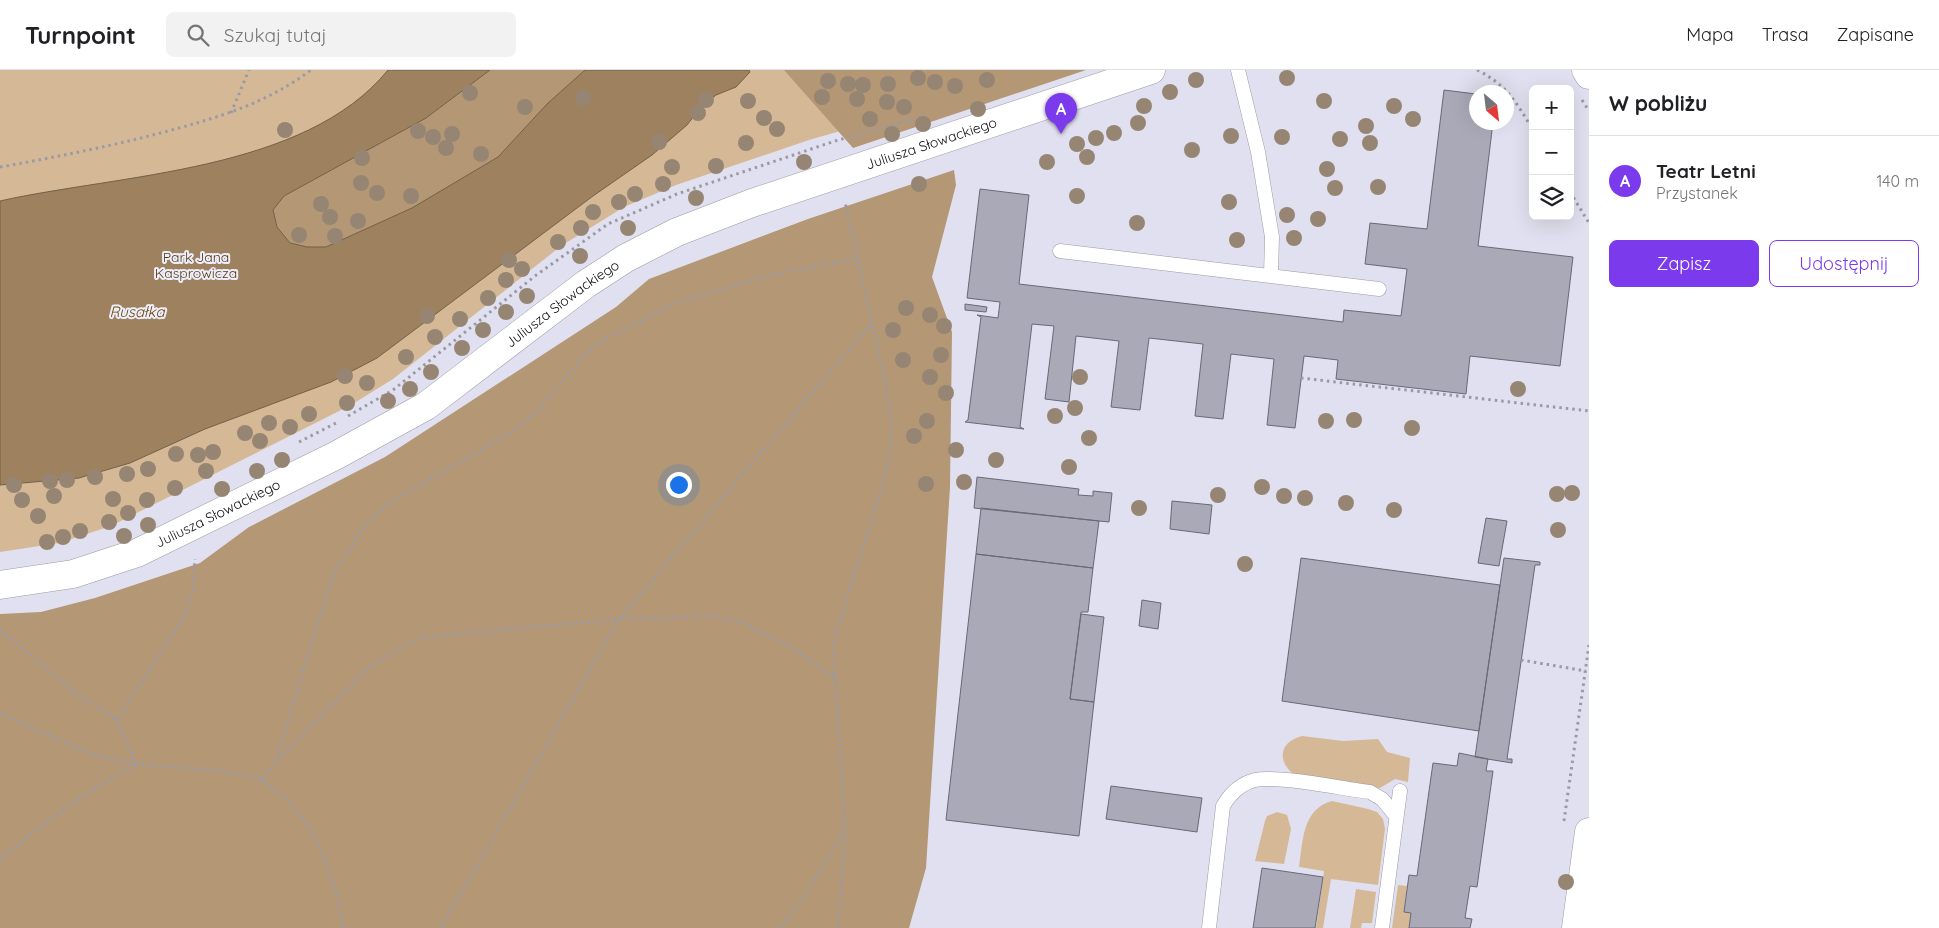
<!DOCTYPE html>
<html lang="pl">
<meta charset="utf-8">
<style>
body{margin:0;font-family:Quicksand,sans-serif;background:#f2f2f2;color:#202124}
.controls{position:absolute;right:15px;top:15px;display:grid;overflow:hidden;border-radius:8px;box-shadow:0 5px 20px #0002}
.controls button{width:45px;height:45px;display:grid;place-items:center;padding:0;border:0;border-bottom:1px solid #e0e0e0;background:#fff;color:#202124;font:25px sans-serif}
.compass{position:absolute;left:1469px;top:15px;width:45px;height:45px;border-radius:50%;background:#fff;box-shadow:0 5px 20px #0002;rotate:152deg}
.you{position:absolute;left:678px;top:414px;width:18px;height:18px;margin:-12px;border:4px solid #fff;border-radius:50%;background:#1a73e8;box-shadow:0 0 0 8px #1a73e833}
.badge{display:grid;place-items:center;width:32px;height:32px;border-radius:50%;background:#7c3aed;color:#fff;font-size:16px;font-weight:700}
.pin{position:absolute;translate:-50% -41px;filter:drop-shadow(0 1px 2px #0008)}
.pin::after{content:'';position:absolute;top:26px;width:18px;height:15px;background:inherit;clip-path:polygon(0 0,100% 0,50% 100%)}
.list{margin:0;padding:0;list-style:none}
h2{display:flex;justify-content:space-between;align-items:center;height:65px;margin:0;padding:0 20px;font-size:21px}
h2 small{font-size:16px;font-weight:400;color:#757577}
.list li{display:grid;grid-template-columns:32px 1fr auto;gap:15px;align-items:center;box-sizing:border-box;height:90px;padding:0 20px;border-top:1px solid #e0e0e0}
.list b{display:block;font-size:19px;white-space:nowrap}
.list p{margin:0;font-size:16px;white-space:nowrap;color:#757577}
.list em{font-size:16px;font-style:normal;color:#757577}
.actions{display:flex;gap:10px;padding:15px 20px}
.actions a{flex:1;padding:11px 0;border:1px solid #7c3aed;border-radius:8px;text-align:center;font-size:18px;color:#7c3aed}
.actions .main{background:#7c3aed;color:#fff}
.icon{flex:none;width:28px;height:28px;fill:none;stroke:currentColor;stroke-width:2;stroke-linecap:round;stroke-linejoin:round}
.map{position:relative;flex:none;width:1589px;height:858px;overflow:hidden}
header{display:flex;align-items:center;gap:30px;box-sizing:border-box;height:70px;padding:0 25px;background:#fff;border-bottom:1px solid #e0e0e0}
header strong{font-size:24px}
nav{display:flex;gap:28px;margin-inline-start:auto;font-size:18px}
.search{width:350px;height:45px;background:#f2f2f2;display:flex;align-items:center;gap:12px;box-sizing:border-box;padding:0 18px;border-radius:8px;color:#757577;font-size:19px}
main{display:flex}
aside{flex:1;background:#fff}
.map>svg:first-child{display:block}
.green{fill:#d5b895}
.forest{fill:#b49774}
.water{fill:#9e825f;stroke:#736048}
.building{fill:#a9a9b8;stroke:#686976}
.lines{fill:none;stroke-linecap:round;stroke-linejoin:round}
.lane-casing{stroke:#9999a8;stroke-width:15}
.street-casing{stroke:#9999a8;stroke-width:29}
.secondary-casing{stroke:#9999a8;stroke-width:29}
.path{stroke:#9a9aa6;stroke-width:3;stroke-dasharray:2.5 4;stroke-linecap:butt}
.lane{stroke:#fff;stroke-width:14}
.street{stroke:#fff;stroke-width:28}
.secondary{stroke:#fff;stroke-width:28}
.tree{fill:#968573}
.labels{text-anchor:middle;stroke-width:4;stroke-linejoin:round;paint-order:stroke}
.street-label{font-size:14px;fill:#0f0f14;stroke:#edeefd}
.park-label{font-size:14px;fill:#593a0d;stroke:#edeefd}
.water-label{font-size:15px;font-style:italic;fill:#6e4705;stroke:#edeefd}
</style>
<header>
<strong>Turnpoint</strong>
<div class="search"><svg class="icon" aria-label="search" viewBox="0 0 24 24"><circle cx="10" cy="10" r="6"/><path d="M15 15l6 6"/></svg>Szukaj tutaj</div>
<nav><a>Mapa</a><a>Trasa</a><a>Zapisane</a></nav>
</header>
<main>
<div class="map">
<svg width="1589" height="858" viewBox="0 0 1589 858">
<rect width="100%" height="100%" fill="#e0e0f0"/>
<!-- green -->
<path class="green" d="M0 0H1052L809 70 676 115 624 137 561 176 393 309 351 335 111 456 59 473 0 482Z
M1302 666 1343 671 1378 669 1387 682 1410 688 1408 712 1395 709 1380 718 1298 707C1277 695 1277 672 1302 666Z
M1332 731 1368 739 1377 742 1383 749 1385 759 1378 815 1331 809 1323 858H1316L1324 801 1299 797C1303 772 1302 739 1332 731Z
M1277 742 1287 745 1291 759 1284 794 1255 791 1265 751 1267 746Z
M1398 815 1407 816 1404 842 1411 843 1409 858H1392Z
M1356 819 1376 822 1372 853H1362L1361 858H1350Z"/>
<!-- forest -->
<path class="forest" d="M490 0H585L547 34 498 87 412 138 326 177H307L290 173 277 157 273 140 284 126 426 48Z
M784 0H1086L853 78Z
M954 100 956 115 932 207 952 262 950 417 926 798 909 858H0V544L41 542 95 528 200 493 249 457 385 387 616 237 649 209 808 149Z"/>
<!-- water -->
<path class="water" d="M388 0H490L426 48 284 126 273 140 277 157 290 173 307 177H326L412 138 498 87 547 34 585 0H749L750 2 736 17 716 25 701 37 687 55 652 85 593 126 377 288 331 312 205 359 130 393 79 408 0 415V131C120 104 305 102 388 0Z"/>
<!-- building -->
<path class="building" d="M1444 20 1476 24V52H1493L1478 176 1573 187 1560 296 1470 286 1466 324 1336 309 1338 290 1304 286 1295 358 1267 355 1274 289 1231 284 1223 349 1195 346 1203 274 1149 268 1140 340 1111 337 1119 271 1076 266 1069 332 1045 329 1054 256 1032 254 1020 357 1024 359 965 352 968 350 981 247 977 245 998 248 1000 232 967 228 980 119 1029 125 1019 214 1343 252 1344 240 1401 246 1407 199 1365 194 1370 153 1427 159Z
M965 234 987 237 986 242 965 240Z
M977 407 1079 419 1078 425 1093 426V421L1112 423 1109 452 974 438Z
M1172 431 1212 435 1209 464 1170 459Z
M981 438 1099 451 1093 498 976 484Z
M1486 448 1507 451 1499 496 1478 493Z
M976 484 1093 498 1088 542H1081L1070 629 1094 632 1079 766 946 750Z
M1301 488 1500 515 1479 661 1282 631Z
M1504 488 1540 492V495H1535L1507 689H1512V693L1475 687Z
M1142 530 1161 533 1158 559 1139 556Z
M1081 544 1104 547 1094 632 1070 629Z
M1459 683 1488 689 1486 701H1493L1477 817 1470 816 1465 848 1472 849 1470 858H1409L1411 843 1404 842 1409 805 1417 806 1433 693 1457 696Z
M1111 716 1202 728 1197 762 1106 749Z
M1262 798 1323 807 1315 858H1253Z"/>
<g class="lines">
<!-- lane casing -->
<g class="lane-casing">
<path id="lane" d="M1238 0 1258 82 1272 167 1271 206
M1060 181 1379 219
M1209 858 1223 736C1230 724 1240 714 1255 710 1278 705 1343 719 1370 722L1382 729 1396 746
M1382 858 1400 721"/>
</g>
<!-- street casing -->
<g class="street-casing">
<path id="street" d="M1586 0 1589 5
M1576 858 1589 762"/>
</g>
<!-- secondary casing -->
<g class="secondary-casing">
<g id="secondary">
<path id="s1" d="M0 515 73 504 137 483 335 386 426 336 586 214 626 188 677 162 752 133 1151 0"/>
</g>
</g>
<!-- path -->
<path class="path" d="M1477 0C1507 15 1516 32 1533 60
M1582 30 1589 41
M231 43 249 0
M0 97C57 87 112 76 168 61 220 47 267 33 311 0
M1570 122 1589 153
M1301 308 1589 341
M348 346 393 320 535 206 608 154 677 124 835 71 927 45
M299 372 338 352
M0 560 80 626 117 650 136 694C171 698 229 698 261 710 266 712 271 718 276 721 317 752 335 809 344 858
M1521 590 1586 601
M0 643 91 684 136 694
M117 650 185 545 193 521 195 489
M278 690 371 596 398 579 425 567 619 549 712 546 744 553 791 577 835 608
M262 710 277 691 287 653 334 503 365 455 389 433 510 363 540 338 586 283 604 270 678 232 775 204 856 189
M1564 751 1589 575
M0 789C43 754 87 721 136 694
M441 858 619 549 870 255
M780 858 802 830 844 762
M838 858 845 762 834 584 836 563 878 430 888 394 892 358 886 316 845 132"/>
<!-- lane -->
<use href="#lane" class="lane"/>
<!-- street -->
<use href="#street" class="street"/>
<!-- secondary -->
<use href="#secondary" class="secondary"/>
</g>
<!-- trees -->
<g class="tree">
<circle cx="918" cy="8" r="8"/>
<circle cx="1287" cy="8" r="8"/>
<circle cx="987" cy="10" r="8"/>
<circle cx="1196" cy="10" r="8"/>
<circle cx="828" cy="11" r="8"/>
<circle cx="935" cy="12" r="8"/>
<circle cx="848" cy="14" r="8"/>
<circle cx="888" cy="14" r="8"/>
<circle cx="863" cy="15" r="8"/>
<circle cx="955" cy="16" r="8"/>
<circle cx="1170" cy="22" r="8"/>
<circle cx="470" cy="23" r="8"/>
<circle cx="822" cy="27" r="8"/>
<circle cx="583" cy="28" r="8"/>
<circle cx="857" cy="29" r="8"/>
<circle cx="706" cy="30" r="8"/>
<circle cx="748" cy="31" r="8"/>
<circle cx="1324" cy="31" r="8"/>
<circle cx="887" cy="32" r="8"/>
<circle cx="1144" cy="36" r="8"/>
<circle cx="1394" cy="36" r="8"/>
<circle cx="525" cy="37" r="8"/>
<circle cx="904" cy="37" r="8"/>
<circle cx="978" cy="39" r="8"/>
<circle cx="698" cy="43" r="8"/>
<circle cx="764" cy="48" r="8"/>
<circle cx="870" cy="49" r="8"/>
<circle cx="1413" cy="49" r="8"/>
<circle cx="1138" cy="53" r="8"/>
<circle cx="923" cy="54" r="8"/>
<circle cx="1366" cy="56" r="8"/>
<circle cx="777" cy="59" r="8"/>
<circle cx="285" cy="60" r="8"/>
<circle cx="418" cy="61" r="8"/>
<circle cx="1114" cy="63" r="8"/>
<circle cx="452" cy="64" r="8"/>
<circle cx="892" cy="64" r="8"/>
<circle cx="1231" cy="66" r="8"/>
<circle cx="433" cy="67" r="8"/>
<circle cx="1282" cy="67" r="8"/>
<circle cx="1096" cy="68" r="8"/>
<circle cx="1340" cy="69" r="8"/>
<circle cx="659" cy="72" r="8"/>
<circle cx="746" cy="73" r="8"/>
<circle cx="1370" cy="73" r="8"/>
<circle cx="1077" cy="74" r="8"/>
<circle cx="446" cy="78" r="8"/>
<circle cx="1192" cy="80" r="8"/>
<circle cx="481" cy="84" r="8"/>
<circle cx="1087" cy="87" r="8"/>
<circle cx="362" cy="88" r="8"/>
<circle cx="804" cy="92" r="8"/>
<circle cx="1047" cy="92" r="8"/>
<circle cx="716" cy="96" r="8"/>
<circle cx="672" cy="97" r="8"/>
<circle cx="1327" cy="99" r="8"/>
<circle cx="361" cy="113" r="8"/>
<circle cx="663" cy="114" r="8"/>
<circle cx="919" cy="114" r="8"/>
<circle cx="1378" cy="117" r="8"/>
<circle cx="1335" cy="118" r="8"/>
<circle cx="377" cy="123" r="8"/>
<circle cx="635" cy="124" r="8"/>
<circle cx="411" cy="126" r="8"/>
<circle cx="1077" cy="126" r="8"/>
<circle cx="696" cy="128" r="8"/>
<circle cx="619" cy="132" r="8"/>
<circle cx="1229" cy="132" r="8"/>
<circle cx="321" cy="134" r="8"/>
<circle cx="593" cy="142" r="8"/>
<circle cx="1287" cy="145" r="8"/>
<circle cx="330" cy="147" r="8"/>
<circle cx="1318" cy="149" r="8"/>
<circle cx="358" cy="151" r="8"/>
<circle cx="1137" cy="153" r="8"/>
<circle cx="581" cy="158" r="8"/>
<circle cx="628" cy="158" r="8"/>
<circle cx="299" cy="165" r="8"/>
<circle cx="335" cy="166" r="8"/>
<circle cx="1294" cy="168" r="8"/>
<circle cx="1237" cy="170" r="8"/>
<circle cx="558" cy="172" r="8"/>
<circle cx="580" cy="186" r="8"/>
<circle cx="509" cy="190" r="8"/>
<circle cx="522" cy="199" r="8"/>
<circle cx="506" cy="210" r="8"/>
<circle cx="527" cy="226" r="8"/>
<circle cx="488" cy="228" r="8"/>
<circle cx="906" cy="238" r="8"/>
<circle cx="506" cy="242" r="8"/>
<circle cx="930" cy="245" r="8"/>
<circle cx="427" cy="246" r="8"/>
<circle cx="460" cy="249" r="8"/>
<circle cx="944" cy="256" r="8"/>
<circle cx="483" cy="260" r="8"/>
<circle cx="893" cy="260" r="8"/>
<circle cx="435" cy="267" r="8"/>
<circle cx="462" cy="278" r="8"/>
<circle cx="941" cy="285" r="8"/>
<circle cx="406" cy="287" r="8"/>
<circle cx="903" cy="290" r="8"/>
<circle cx="431" cy="302" r="8"/>
<circle cx="345" cy="306" r="8"/>
<circle cx="930" cy="307" r="8"/>
<circle cx="1080" cy="307" r="8"/>
<circle cx="367" cy="313" r="8"/>
<circle cx="410" cy="319" r="8"/>
<circle cx="1518" cy="319" r="8"/>
<circle cx="946" cy="323" r="8"/>
<circle cx="388" cy="331" r="8"/>
<circle cx="347" cy="333" r="8"/>
<circle cx="1075" cy="338" r="8"/>
<circle cx="309" cy="344" r="8"/>
<circle cx="1055" cy="346" r="8"/>
<circle cx="1354" cy="350" r="8"/>
<circle cx="927" cy="351" r="8"/>
<circle cx="1326" cy="351" r="8"/>
<circle cx="269" cy="353" r="8"/>
<circle cx="290" cy="357" r="8"/>
<circle cx="1412" cy="358" r="8"/>
<circle cx="245" cy="363" r="8"/>
<circle cx="914" cy="366" r="8"/>
<circle cx="1089" cy="368" r="8"/>
<circle cx="260" cy="371" r="8"/>
<circle cx="956" cy="380" r="8"/>
<circle cx="213" cy="382" r="8"/>
<circle cx="176" cy="384" r="8"/>
<circle cx="198" cy="385" r="8"/>
<circle cx="282" cy="390" r="8"/>
<circle cx="996" cy="390" r="8"/>
<circle cx="1069" cy="397" r="8"/>
<circle cx="148" cy="399" r="8"/>
<circle cx="206" cy="401" r="8"/>
<circle cx="257" cy="401" r="8"/>
<circle cx="127" cy="404" r="8"/>
<circle cx="95" cy="407" r="8"/>
<circle cx="67" cy="410" r="8"/>
<circle cx="50" cy="411" r="8"/>
<circle cx="964" cy="412" r="8"/>
<circle cx="926" cy="414" r="8"/>
<circle cx="14" cy="415" r="8"/>
<circle cx="1262" cy="417" r="8"/>
<circle cx="175" cy="418" r="8"/>
<circle cx="222" cy="419" r="8"/>
<circle cx="1572" cy="423" r="8"/>
<circle cx="1557" cy="424" r="8"/>
<circle cx="1218" cy="425" r="8"/>
<circle cx="54" cy="426" r="8"/>
<circle cx="1284" cy="426" r="8"/>
<circle cx="1305" cy="428" r="8"/>
<circle cx="113" cy="429" r="8"/>
<circle cx="22" cy="430" r="8"/>
<circle cx="147" cy="430" r="8"/>
<circle cx="1346" cy="433" r="8"/>
<circle cx="1139" cy="438" r="8"/>
<circle cx="1394" cy="440" r="8"/>
<circle cx="128" cy="443" r="8"/>
<circle cx="38" cy="446" r="8"/>
<circle cx="109" cy="452" r="8"/>
<circle cx="148" cy="455" r="8"/>
<circle cx="1558" cy="460" r="8"/>
<circle cx="80" cy="461" r="8"/>
<circle cx="124" cy="466" r="8"/>
<circle cx="63" cy="467" r="8"/>
<circle cx="47" cy="472" r="8"/>
<circle cx="1245" cy="494" r="8"/>
<circle cx="1566" cy="812" r="8"/>
</g>
<g class="labels">
<!-- street labels -->
<g class="street-label">
<text dy="5" stroke="none"><textPath href="#s1" startOffset="1041">Juliusza Słowackiego</textPath></text>
<text dy="5" stroke="none"><textPath href="#s1" startOffset="636">Juliusza Słowackiego</textPath></text>
<text dy="5" stroke="none"><textPath href="#s1" startOffset="231">Juliusza Słowackiego</textPath></text>
</g>
<!-- park labels -->
<g class="park-label">
<text x="196" y="192">Park Jana<tspan x="196" dy="16">Kasprowicza</tspan></text>
</g>
<!-- water labels -->
<g class="water-label">
<text x="137" y="247">Rusałka</text>
</g>
</g>
</svg>
<div class="controls">
<button>+</button>
<button>−</button>
<button><svg class="icon" aria-label="layers" viewBox="0 0 24 24"><path d="M12 4l9 5-9 5-9-5zM3 14l9 5 9-5"/></svg></button>
</div>
<svg class="compass" viewBox="-18 -18 36 36"><path d="M0-13l5 13h-10z" fill="#e53935"/><path d="M0 13l5-13h-10z" fill="#757577"/></svg>
<div class="you"></div>
<div class="pin badge" style="left:1061px;top:64px">A</div>
</div>
<aside>
<h2>W pobliżu<small></small></h2>
<ul class="list">
<li><span class="badge">A</span><div><b>Teatr Letni</b><p>Przystanek</p></div><em>140 m</em></li>
</ul>
<div class="actions"><a class="main">Zapisz</a><a>Udostępnij</a></div>
</aside>
</main>
